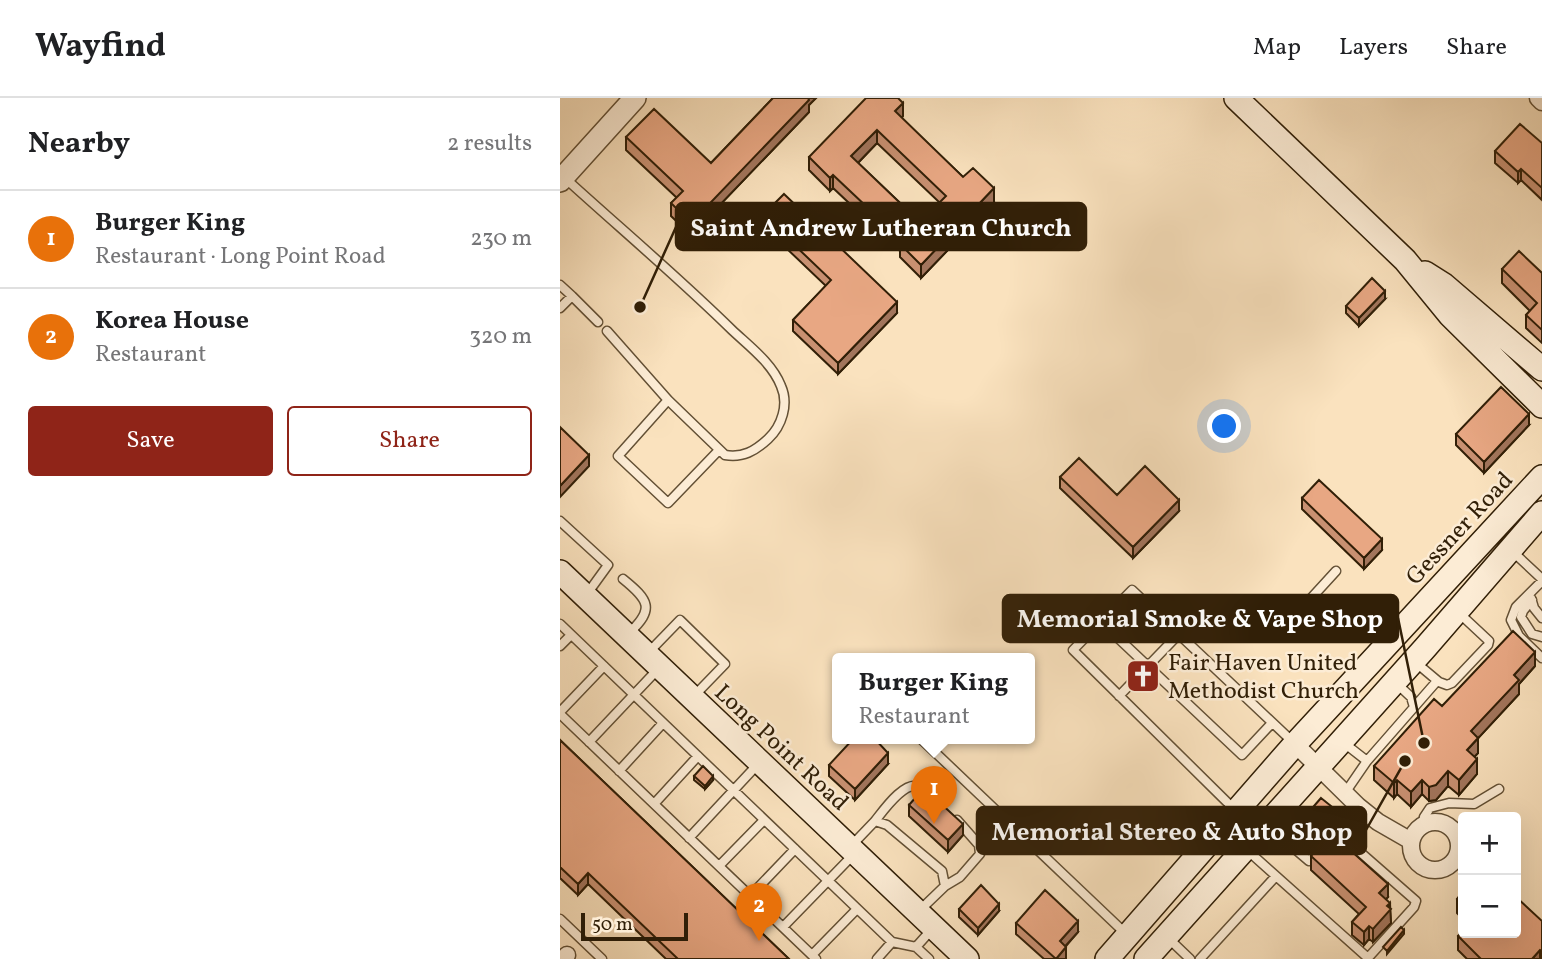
<!DOCTYPE html>
<meta charset="utf-8">
<style>
body{margin:0;font-family:Vollkorn,serif;background:#f6f6f6;color:#202124}
.controls{position:absolute;right:21px;bottom:21px;display:grid;overflow:hidden;border-radius:7px;box-shadow:0 7px 28px #0002}
.controls button{width:63px;height:63px;display:grid;place-items:center;padding:0;border:0;border-bottom:2px solid #e0e0e0;background:#fff;color:#202124;font:35px sans-serif}
.scale{position:absolute;left:21px;bottom:18px;width:107px;box-sizing:border-box;padding-left:7px;border:4px solid #311f07;border-top:0;font-size:19px;line-height:24px;white-space:nowrap;color:#311f07;-webkit-text-stroke:5px #fcecd5;paint-order:stroke}
.you{position:absolute;left:665px;top:329px;width:24px;height:24px;margin:-18px;border:5px solid #fff;border-radius:50%;background:#1a73e8;box-shadow:0 0 0 10px #1a73e833}
.badge{display:grid;place-items:center;width:46px;height:46px;border-radius:50%;background:#8f2418;color:#fff;font-size:23px;font-weight:700}
.pin{position:absolute;translate:-50% -58px;filter:drop-shadow(0 2px 4px #0008)}
.pin::after{content:'';position:absolute;top:37px;width:24px;height:21px;background:inherit;clip-path:polygon(0 0,100% 0,50% 100%)}
.popup{position:absolute;left:272px;top:555px;width:203px;height:91px;box-sizing:border-box;display:grid;place-content:center;border-radius:7px;background:#fff;filter:drop-shadow(0 2px 5px #0005);font-size:23px;white-space:nowrap;color:#757577}
.popup b{font-size:26px;color:#202124}
.popup::after{content:'';position:absolute;left:50%;top:100%;margin-left:-14px;border:14px solid transparent;border-top-color:#fff}
.list{margin:0;padding:0;list-style:none}
h2{display:flex;justify-content:space-between;align-items:center;height:91px;margin:0;padding:0 28px;font-size:30px}
h2 small{font-size:23px;font-weight:400;color:#757577}
.list li{display:grid;grid-template-columns:46px 1fr auto;gap:21px;align-items:center;box-sizing:border-box;height:98px;padding:0 28px;border-top:2px solid #e0e0e0}
.list b{display:block;font-size:26px;white-space:nowrap}
.list p{margin:0;font-size:23px;white-space:nowrap;color:#757577}
.list em{font-size:23px;font-style:normal;color:#757577}
.actions{display:flex;gap:14px;padding:21px 28px}
.actions a{flex:1;padding:16px 0;border:2px solid #8f2418;border-radius:7px;text-align:center;font-size:24px;color:#8f2418}
.actions .main{background:#8f2418;color:#fff}
.map{position:relative;flex:none;width:982px;height:861px;overflow:hidden}
header{display:flex;align-items:center;gap:42px;box-sizing:border-box;height:98px;padding:0 35px;background:#fff;border-bottom:2px solid #e0e0e0}
header strong{font-size:33px}
nav{display:flex;gap:38px;margin-inline-start:auto;font-size:24px}
main{display:flex}
aside{flex:1;background:#fff}
.map>svg:first-child{display:block}
.lines{fill:none;stroke-linecap:round;stroke-linejoin:round}
.service-casing{stroke:#635035;stroke-width:11}
.minor-casing{stroke:#635035;stroke-width:19}
.tertiary-casing{stroke:#635035;stroke-width:24}
.secondary-casing{stroke:#311f07;stroke-width:26}
.service{stroke:#fcecd5;stroke-width:8}
.minor{stroke:#fcecd5;stroke-width:16}
.tertiary{stroke:#fcecd5;stroke-width:21}
.secondary{stroke:#fcecd5;stroke-width:23}
.wall{fill:#c89071;stroke:#311f07;stroke-width:2;fill-rule:evenodd}
.shaded-wall{fill:#a2755c;stroke:#311f07;stroke-width:2}
.building{fill:#e8a783;stroke:#311f07;stroke-width:2;fill-rule:evenodd}
.labels{text-anchor:middle;stroke-width:5;stroke-linejoin:round;paint-order:stroke}
.street-label{font-size:24px;fill:#311f07;stroke:#fcecd5}
.poi-label{font-size:24px;fill:#311f07;stroke:#fcecd5;text-anchor:start}
.leader{fill:none;stroke:#311f07;stroke-width:2.5}
.callout-dot{fill:#311f07;stroke:#fcecd5;stroke-width:2.5}
.callout{fill:#311f07;stroke:#311f07;stroke-width:2.5}
.callout-label{font-size:26px;text-anchor:middle;font-weight:bold;fill:#fff}
</style>
<header>
<strong>Wayfind</strong>
<nav><a>Map</a><a>Layers</a><a>Share</a></nav>
</header>
<main>
<aside>
<h2>Nearby<small>2 results</small></h2>
<ul class="list">
<li><span class="badge" style="background:#e8710a">1</span><div><b>Burger King</b><p>Restaurant · Long Point Road</p></div><em>230 m</em></li>
<li><span class="badge" style="background:#e8710a">2</span><div><b>Korea House</b><p>Restaurant</p></div><em>320 m</em></li>
</ul>
<div class="actions"><a class="main">Save</a><a>Share</a></div>
</aside>
<div class="map">
<svg width="982" height="861" viewBox="0 0 982 861">
<rect width="100%" height="100%" fill="#fae2be"/>
<filter id="stains"><feTurbulence type="fractalNoise" baseFrequency=".00286" numOctaves="4"/><feColorMatrix values="0 0 0 0 .2 0 0 0 0 .09 0 0 0 0 .02 0 0 0 .5 -.17"/></filter>
<radialGradient id="worn" r=".72"><stop offset=".6" stop-color="#630" stop-opacity="0"/><stop offset="1" stop-color="#630" stop-opacity=".3"/></radialGradient>
<g class="lines">
<!-- service casing -->
<g class="service-casing">
<path id="service" d="M6 81C61 131 118 179 172 232 189 248 212 265 221 288 229 306 222 328 208 341 195 353 183 360 165 357L108 302 58 358 108 405 159 352
M0 187 12 198 0 210
M12 198 38 224
M47 233 108 302
M0 423 48 467 27 496
M951 452 982 481
M63 481C89 502 95 511 69 535
M982 483 956 509 951 522 959 538 982 560
M971 500 974 510 982 520
M972 502 963 513 961 519 972 536 982 539
M733 520 776 473
M541 524 682 657 712 625
M0 526 332 844
M0 548 11 537
M87 556 120 522 165 566 134 598
M854 563 879 584 887 587 892 585 928 547 929 543 899 515
M835 584 851 599 854 609
M559 598 619 536
M0 614 44 568
M0 616 256 861
M360 640 565 835
M29 644 99 570
M784 645 807 663
M59 673 103 625
M785 695 807 663 877 583
M94 706 138 658
M674 711 513 552 572 492 734 645
M315 723C323 713 345 681 360 689 364 690 366 694 369 697
M863 727 864 719 870 710 889 705 914 706 939 691
M708 728 749 763 756 756
M776 733 856 803 854 809 807 861
M774 736 798 708
M129 740 199 665
M292 747 315 723 327 727 382 773 385 788 359 813
M687 752 808 860
M159 768 204 722
M385 788 400 779 420 756 419 747 397 722
M190 798 235 751
M0 821 42 861
M223 829 294 756
M607 839 630 861
M356 849 373 830
M252 857 297 811
M317 861 332 844 356 849 369 861
M640 861 716 778"/>
</g>
<!-- minor casing -->
<g class="minor-casing">
<path id="minor" d="M978 0 982 4
M735 646 798 708 818 724 851 743
M851 748a24 24 0 1 1 48 0a24 24 0 1 1-48 0Z
M3 861 7 857"/>
</g>
<!-- tertiary casing -->
<g class="tertiary-casing">
<path id="tertiary" d="M0 83 75 0"/>
</g>
<!-- secondary casing -->
<g class="secondary-casing">
<path id="secondary" d="M676 0 845 162 890 217 982 308
M865 175 884 187 982 271
M0 474 407 861
M547 861 735 646 982 379
M586 861 865 550 982 415"/>
</g>
<!-- service -->
<use href="#service" class="service"/>
<!-- minor -->
<use href="#minor" class="minor"/>
<!-- tertiary -->
<use href="#tertiary" class="tertiary"/>
<!-- secondary -->
<use href="#secondary" class="secondary"/>
</g>
<!-- wall -->
<path class="wall" d="M213 0H256L249 7V14L131 137 111 118V105L117 100 66 52V39L151 65Z
M343 18 341 20 403 79 434 104 361 180 340 159V153L273 90 270 93 249 72V59ZM317 45 379 104 360 124 298 65Z
M982 45V102L961 82 958 85 935 65V53Z
M203 117 337 215 278 276 233 233V222L266 188 203 128Z
M942 171 982 175V245L966 230V217L970 213 942 185Z
M825 201 799 228 786 215V208Z
M969 327 924 375 896 347V336Z
M500 379 557 397 619 413 573 460 500 390Z
M742 400 822 452 804 471 742 411Z
M975 568 959 586V596L918 640V655L914 659 917 676 899 697 888 688 876 702 869 703 862 696 851 709 837 696 834 700 814 682V668L882 608Z
M0 642 229 861H106L28 786 18 797 0 780Z
M328 666 295 702 269 678V667Z
M134 678 153 682 145 691 134 682Z
M349 707 403 737 388 754 349 718Z
M776 723 748 754 734 742V731Z
M751 758 828 799 826 801 830 811 831 825 813 844 809 841 804 847 792 837V824L799 816 751 772Z
M903 794V821L897 815V801Z
M399 811 439 813 418 837 399 819Z
M982 823V861H907L898 852V838Z
M456 825 518 834 506 848V860L505 861H484L456 836Z"/>
<!-- shaded-wall -->
<path class="shaded-wall" d="M246 0H256L249 7V14L131 137V125Z
M343 5V18L335 26V13Z
M317 32V45L291 72V58Z
M961 71V82L958 85V74Z
M273 77V90L270 93V80Z
M434 90V104L361 180V167Z
M825 193V201L799 228V220Z
M337 204V215L278 276V265Z
M969 316V327L924 375V364Z
M29 357V368L0 399V388Z
M619 402V413L573 460V449Z
M822 441V452L804 471V460Z
M975 554V568L959 586V596L911 648V633L954 577Z
M918 640V655L907 667V652Z
M328 655V666L295 702V691Z
M917 661V676L899 697V682Z
M888 673V688L876 702 869 703V689Z
M153 678V682L145 691V688Z
M837 682V696L834 700V685Z
M862 682V696L851 709V694Z
M776 712V723L748 754V743Z
M403 726V737L388 754V742Z
M28 775V786L18 797V786Z
M828 786V799L819 808V795Z
M830 805 831 825 813 844V831Z
M439 806V813L418 837V830Z
M518 823V834L500 854V843Z
M809 828V841L804 847V834Z
M844 832V836L827 856V853Z
M506 849V860L505 861H496Z
M980 852V861H972Z"/>
<!-- building -->
<path class="building" d="M213 0H248L249 2 131 125 111 105 123 93 66 39 94 11 151 65Z
M306 0H338L343 5 335 13 403 79 413 70 434 90 361 167 340 146 343 143 273 77 270 80 249 59ZM317 32 386 98 360 124 291 58Z
M960 26 982 45V90L961 71 958 74 935 53Z
M224 96 337 204 278 265 233 222 271 182 203 117Z
M959 153 982 175V232L966 217 977 205 942 171Z
M812 180 825 193 799 220 786 208Z
M941 289 969 316 924 364 896 336Z
M0 329 29 357 0 388Z
M519 360 557 397 585 368 619 402 573 449 500 379Z
M759 382 822 441 804 460 742 400Z
M953 533 975 554 954 577 959 582 911 633 918 640 907 652 917 661 899 682 888 673 876 687 869 689 862 682 851 694 837 682 834 685 814 668 874 601 882 608Z
M294 640H314L328 655 295 691 269 667Z
M0 642 229 861H118L28 775 18 786 0 769Z
M143 668 153 678 145 688 134 678Z
M364 690 403 726 388 742 349 707Z
M761 700 776 712 748 743 734 731Z
M771 735 828 786 819 795 830 805 827 808 831 811 813 831 809 828 804 834 792 824 806 809 751 758Z
M421 787 439 806 418 830 399 811Z
M485 792 518 823 500 843 506 849 496 861 456 825Z
M903 794V807L897 801Z
M956 799 982 823V853L980 852 972 861H921L898 838 903 832V835H956Z
M841 829 844 832 827 853 823 849Z"/>
<!-- icons -->
<defs>
<g id="church-square" transform="scale(1.75)"><rect x="-9" y="-9" width="18" height="18" rx="4" fill="#8f2418" stroke="#fcecd5"/><path d="M-1.2-6h2.4v3.5h3.3v2.4h-3.3V6h-2.4V-.1h-3.3v-2.4h3.3Z" fill="#fff"/></g>
</defs>
<g fill-rule="evenodd">
<use href="#church-square" x="583" y="578"/>
</g>
<g class="labels">
<!-- street labels -->
<g class="street-label">
<text transform="translate(899 430) rotate(-47)" y="8">Gessner Road</text>
<text transform="translate(222 649) rotate(43)" y="8">Long Point Road</text>
</g>
<!-- poi labels -->
<g class="poi-label">
<text x="608" y="572">Fair Haven United<tspan x="608" dy="28">Methodist Church</tspan></text>
</g>
</g>
<!-- callouts -->
<path class="leader" d="M80 209L116 129M864 645L838 520M845 663L806 732"/>
<g class="callout-dot">
<circle cx="80" cy="209" r="7"/>
<circle cx="864" cy="645" r="7"/>
<circle cx="845" cy="663" r="7"/>
</g>
<g class="callout">
<rect x="116" y="105" width="410" height="47" rx="7"/>
<rect x="443" y="497" width="395" height="47" rx="7"/>
<rect x="417" y="709" width="389" height="47" rx="7"/>
</g>
<g class="callout-label">
<text x="321" y="138">Saint Andrew Lutheran Church</text>
<text x="640" y="529">Memorial Smoke &amp; Vape Shop</text>
<text x="612" y="742">Memorial Stereo &amp; Auto Shop</text>
</g>
<rect width="100%" height="100%" filter="url(#stains)"/>
<rect width="100%" height="100%" fill="url(#worn)"/>
</svg>
<div class="controls">
<button>+</button>
<button>−</button>
</div>
<div class="scale">50 m</div>
<div class="you"></div>
<div class="pin badge" style="left:374px;top:726px;background:#e8710a">1</div>
<div class="popup"><b>Burger King</b>Restaurant</div>
<div class="pin badge" style="left:199px;top:843px;background:#e8710a">2</div>
</div>
</main>
